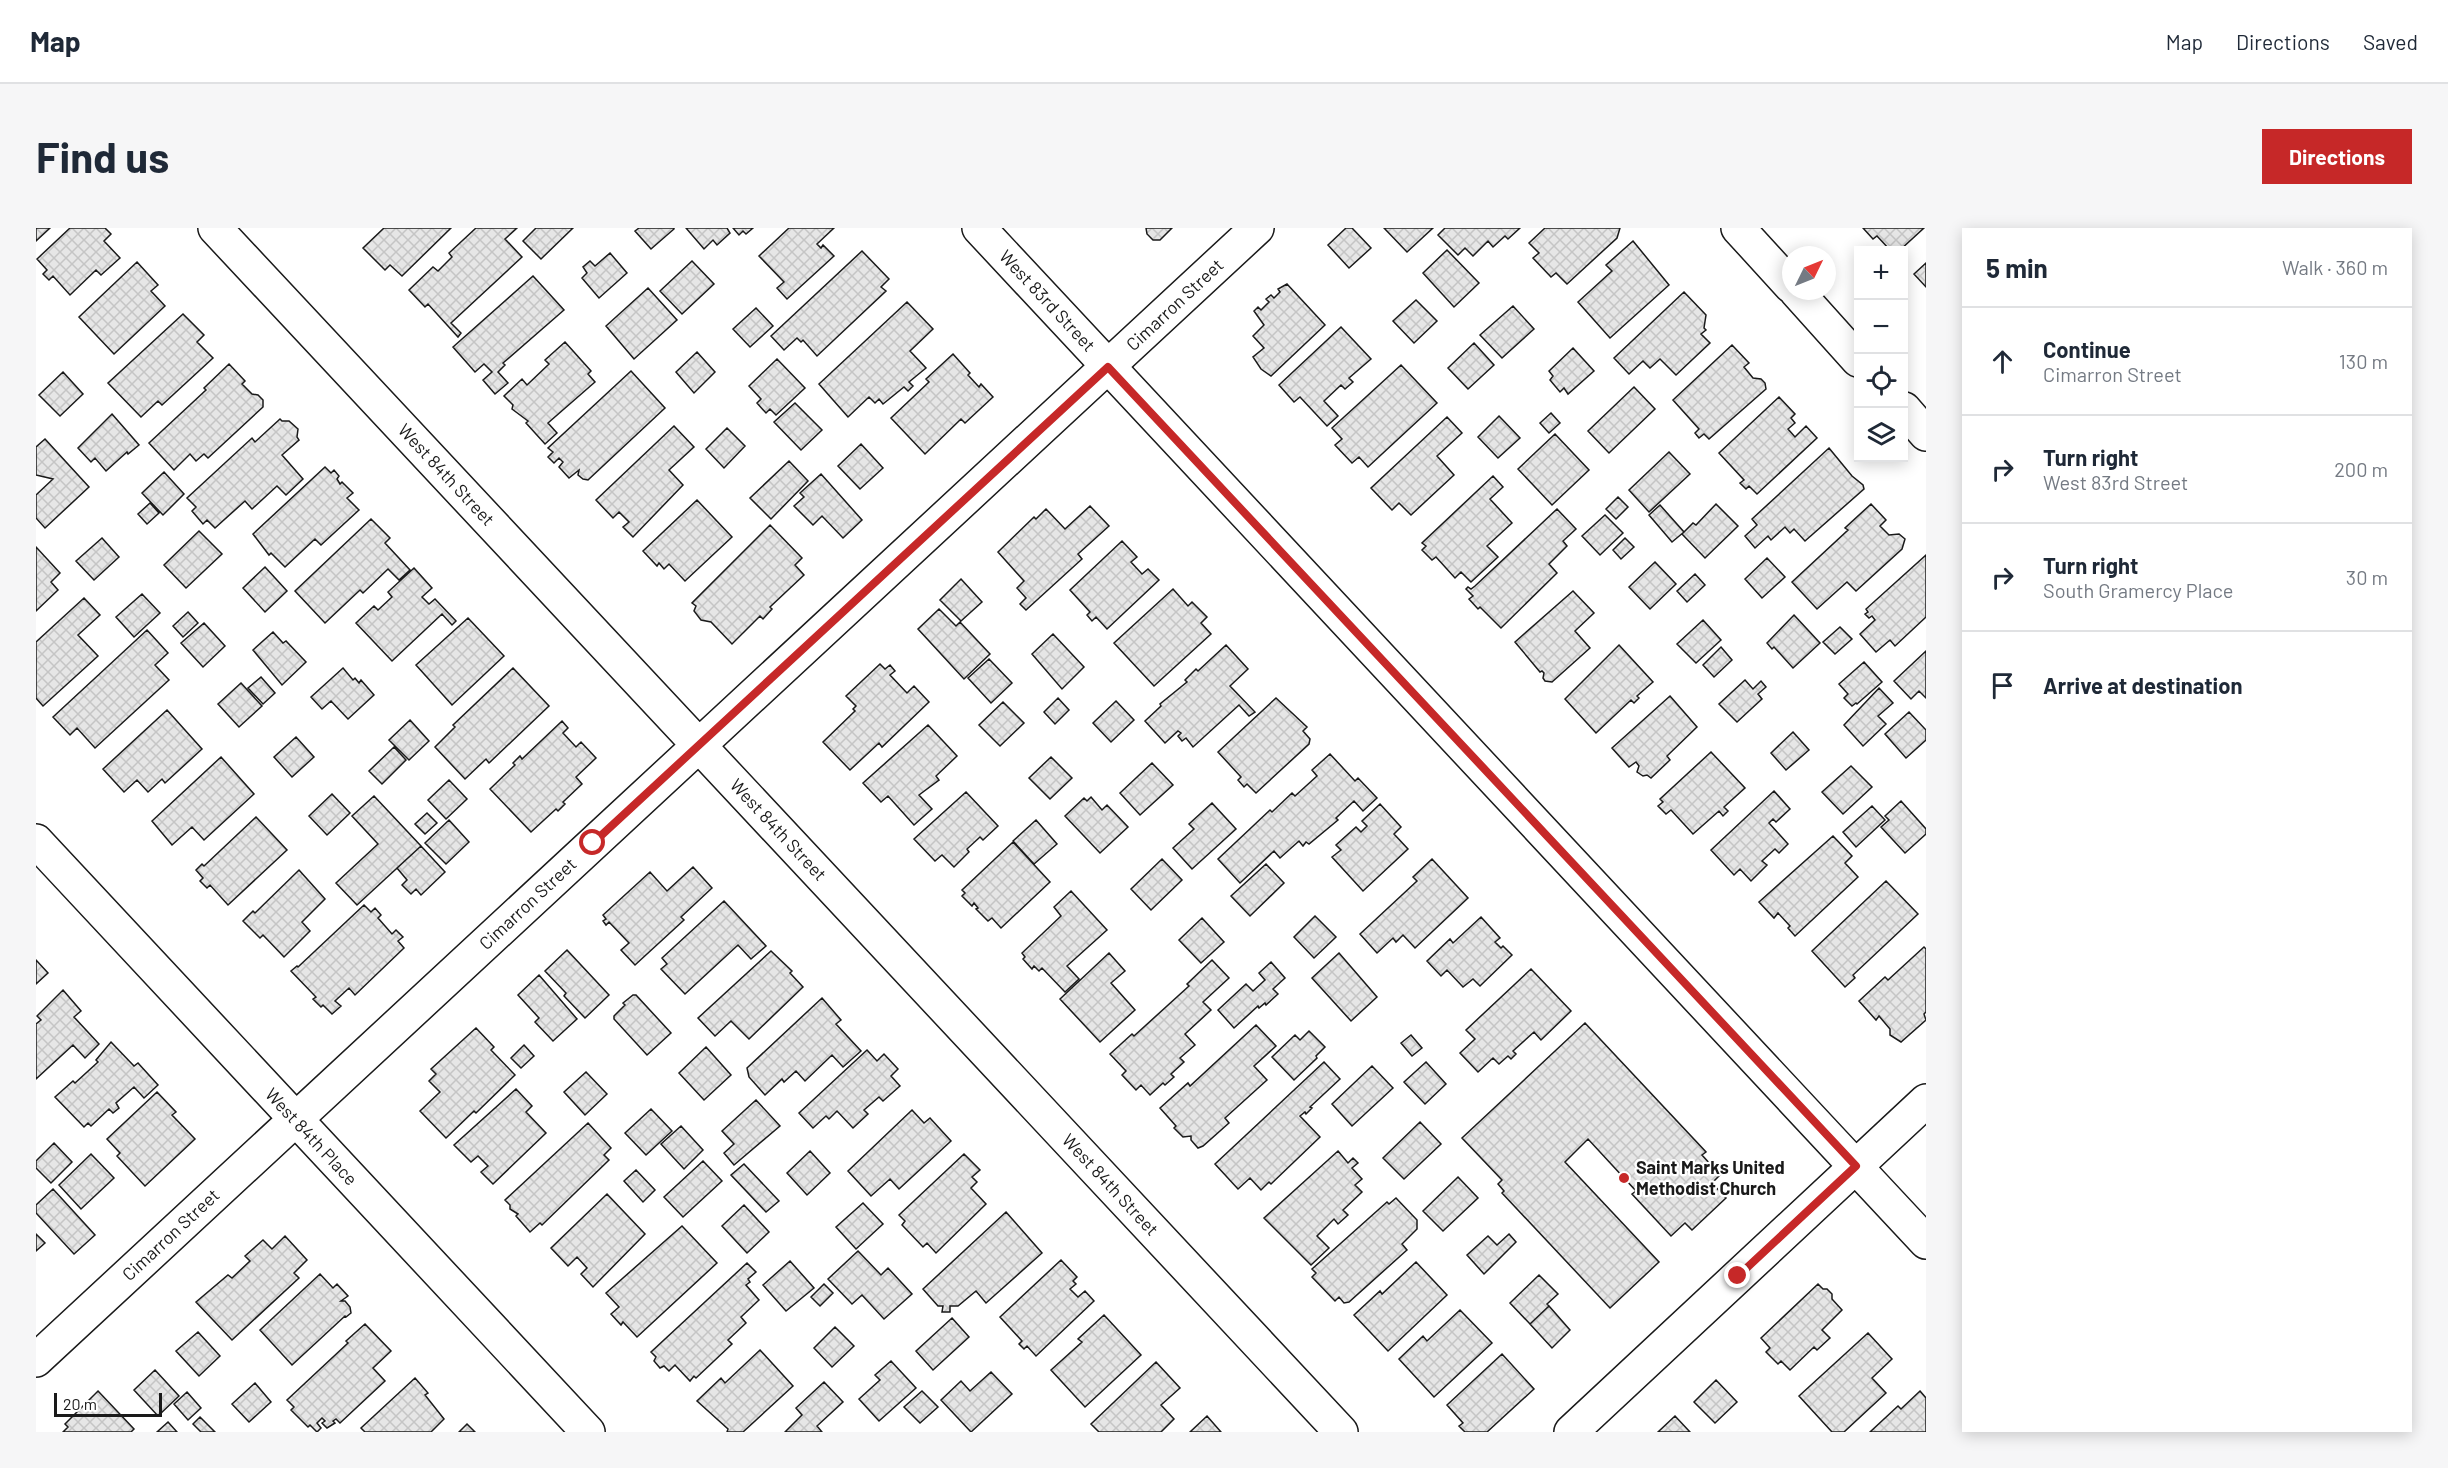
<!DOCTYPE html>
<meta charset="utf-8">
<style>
body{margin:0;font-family:Barlow,sans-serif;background:#f6f6f7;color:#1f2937}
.controls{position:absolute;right:18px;top:18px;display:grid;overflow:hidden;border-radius:0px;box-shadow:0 3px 15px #0003}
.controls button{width:54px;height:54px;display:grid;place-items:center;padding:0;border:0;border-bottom:2px solid #e0e1e3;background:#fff;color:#1f2937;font:30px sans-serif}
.compass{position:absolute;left:1746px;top:18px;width:54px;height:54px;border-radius:50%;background:#fff;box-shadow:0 3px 15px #0003;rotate:47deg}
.scale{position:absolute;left:18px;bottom:15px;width:108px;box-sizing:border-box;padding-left:6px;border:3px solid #1a1a1a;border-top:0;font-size:16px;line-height:21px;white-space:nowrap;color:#1a1a1a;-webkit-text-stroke:4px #fff;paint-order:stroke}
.stop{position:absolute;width:18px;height:18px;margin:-14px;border:4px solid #c62828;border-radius:50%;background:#fff}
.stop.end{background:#c62828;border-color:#fff;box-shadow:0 2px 6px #0008}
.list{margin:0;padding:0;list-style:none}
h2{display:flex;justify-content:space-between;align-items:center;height:78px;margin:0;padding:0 24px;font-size:26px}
h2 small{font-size:20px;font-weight:400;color:#747a83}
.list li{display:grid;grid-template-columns:39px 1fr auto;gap:18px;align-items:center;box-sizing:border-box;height:108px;padding:0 24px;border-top:2px solid #e0e1e3}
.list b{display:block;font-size:22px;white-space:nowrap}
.list p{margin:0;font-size:20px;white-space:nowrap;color:#747a83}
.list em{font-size:20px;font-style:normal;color:#747a83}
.icon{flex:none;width:33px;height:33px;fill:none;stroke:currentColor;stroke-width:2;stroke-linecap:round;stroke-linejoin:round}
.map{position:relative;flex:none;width:1890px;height:1204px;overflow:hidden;border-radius:0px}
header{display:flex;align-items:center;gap:36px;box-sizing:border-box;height:84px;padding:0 30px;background:#fff;border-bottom:2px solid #e0e1e3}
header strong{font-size:28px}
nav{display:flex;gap:33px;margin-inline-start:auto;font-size:21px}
.intro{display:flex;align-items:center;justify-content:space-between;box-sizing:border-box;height:144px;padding:0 36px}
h1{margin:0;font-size:42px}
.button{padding:15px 27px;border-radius:0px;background:#c62828;color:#fff;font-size:21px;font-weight:700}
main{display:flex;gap:36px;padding:0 36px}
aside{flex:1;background:#fff;border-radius:0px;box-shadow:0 3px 15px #0003}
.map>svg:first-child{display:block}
.building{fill:url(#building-cross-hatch);stroke:#1a1a1a;stroke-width:1.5}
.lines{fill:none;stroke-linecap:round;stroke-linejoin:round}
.street-casing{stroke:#1a1a1a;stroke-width:36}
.secondary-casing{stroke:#1a1a1a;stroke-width:36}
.street{stroke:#fff;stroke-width:33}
.secondary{stroke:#fff;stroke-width:33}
.route{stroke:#c62828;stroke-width:8}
.poi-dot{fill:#c62828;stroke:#fff;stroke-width:2}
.labels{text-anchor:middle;stroke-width:4.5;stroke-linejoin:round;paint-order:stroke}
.street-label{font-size:18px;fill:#1a1a1a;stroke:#fff}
.poi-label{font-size:18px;font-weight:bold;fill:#1a1a1a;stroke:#fff;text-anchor:start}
</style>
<header>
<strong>Map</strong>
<nav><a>Map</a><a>Directions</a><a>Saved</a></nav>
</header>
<div class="intro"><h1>Find us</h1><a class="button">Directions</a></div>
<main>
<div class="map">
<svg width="1890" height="1204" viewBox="0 0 1890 1204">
<defs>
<pattern id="building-cross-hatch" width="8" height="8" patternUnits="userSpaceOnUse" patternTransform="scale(1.5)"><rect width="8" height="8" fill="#e6e6e6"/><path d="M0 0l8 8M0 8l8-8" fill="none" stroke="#c5c5c5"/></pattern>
</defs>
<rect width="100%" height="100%" fill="#fff"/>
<!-- building -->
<path class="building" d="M0 0H14L0 13Z
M34 0H69L75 6 68 13 84 30 65 47 60 42 34 67 17 48 13 52 7 46 11 42 1 31Z
M348 0H415L366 48 354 37 349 42 327 20Z
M440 0H481L469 11 486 29 415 95 425 105 422 109 392 76 389 79 373 62 397 39 402 43 416 29 413 25Z
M500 0H537L505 31 487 13Z
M603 0H638V1L615 21 599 3Z
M650 0H691L694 5 681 17 677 12 668 21Z
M697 0H717L710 6 707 3 703 7Z
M753 0H798L781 16 785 20 787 17 798 28 751 71 741 60 748 54 723 28Z
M1110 0H1136L1124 12H1117L1111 6Z
M1310 0H1316L1335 20 1313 40 1292 17Z
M1348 0H1397L1371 24Z
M1409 0H1484L1472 11 1469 8 1457 19 1452 13 1437 28 1429 20 1422 27 1402 7Z
M1509 0H1584L1581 10 1531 56 1520 45 1515 49 1497 30 1503 25 1493 15Z
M1827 0H1888L1864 22H1854L1841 8 1837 11Z
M1597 13 1633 57 1574 110 1542 74 1576 43 1570 37Z
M1411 22 1443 55 1418 79 1387 45Z
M826 23 853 51 845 59 850 63 781 128 767 112 765 114 761 110 748 122 735 108Z
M574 25 591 45 563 70 546 50 551 45 547 39 554 33 559 38Z
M656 33 678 56 646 86 624 63Z
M101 34 122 57 115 63 129 78 78 126 43 89Z
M1890 35V59L1878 46Z
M497 48 528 82 467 135 469 137 462 144 472 155 459 166 447 152 456 144 448 136 439 144 417 119Z
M1251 56 1289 97 1235 148 1225 141 1217 129 1228 120 1217 108 1228 97 1218 83 1222 79 1225 82 1233 74 1230 71 1235 67 1238 70 1244 64 1242 61Z
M612 60 641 92 598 131 570 98Z
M1648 64 1670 87 1668 100 1670 102 1665 106 1674 115 1640 147 1624 131 1614 140 1607 133 1593 146 1578 130Z
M1380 72 1401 93 1378 115 1357 93Z
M871 74 897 101 874 123 890 140 873 154 877 158 872 163 868 159 847 176 843 171 839 175 833 169 812 189 783 156Z
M1477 78 1498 101 1466 130 1444 107Z
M720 80 737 98 714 119 697 101Z
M147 86 168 107 161 114 177 130 126 177 122 173 105 189 72 155Z
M1305 99 1335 131 1313 150 1317 154 1309 161 1305 157 1288 173 1302 188 1291 198 1264 169 1258 174 1243 157Z
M529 114 555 143 552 146 559 154 512 195 521 205 509 216 490 195 492 193 476 181 477 177 468 168 486 151 491 157 513 136 509 132Z
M1438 115 1458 137 1432 161 1412 140Z
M1696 117 1713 135 1708 139 1717 150 1725 151 1729 155 1730 161 1673 211 1668 206 1663 210 1659 205 1663 201 1637 172Z
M1537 120 1558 143 1532 166 1528 160 1524 164 1514 152 1517 148 1513 143Z
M661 124 679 144 658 165 640 144Z
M917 126 934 145 932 147 943 159 945 156 957 169 929 195 925 191 889 226 855 190 893 154 890 151Z
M741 131 769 160 740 187 734 181 730 185 721 175 725 171 713 158Z
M193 136 209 153 206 156 216 166 222 167 227 172V179L172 230 168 226 160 233 154 226 138 242 113 215 170 162 168 160Z
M1365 137 1401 175 1332 239 1323 229 1316 235 1299 217 1306 211 1296 200Z
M595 143 629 180 552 252 547 251 542 247 543 242 533 250 523 239 527 234 523 230 518 235 512 229 517 224 512 220Z
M27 144 47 166 24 188 3 167Z
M1598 159 1619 181 1573 225 1552 203Z
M1743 169 1759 186 1755 190 1759 195 1752 201 1759 209 1770 198 1781 210 1721 266 1713 258 1710 261 1704 255 1708 252 1683 225Z
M759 175 786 202 765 222 738 194Z
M1515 185 1524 195 1513 205 1504 195Z
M76 186 103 217 92 226 91 224 70 243 59 230 55 234 42 220Z
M1463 188 1484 210 1462 230 1442 209Z
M1411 189 1426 205 1401 228 1418 247 1375 287 1363 275 1356 282 1335 260Z
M244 191 246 193H253L262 201 261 209 263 212 246 227 267 251 250 267 241 258 216 281 209 273 179 300 171 292 167 296 156 283 160 279 151 270 216 210 219 214Z
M638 198 658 219 633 242 647 257 597 309 587 299 593 294 583 284 577 290 560 272Z
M691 200 709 218 688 240 670 221Z
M1519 206 1553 242 1516 277 1482 241Z
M9 211 53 259 9 300 0 290V267L17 251 0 247V219Z
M825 216 847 240 824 261 802 238Z
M1793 220 1816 248 1827 257 1828 261 1769 313 1758 301 1754 305 1749 299 1735 312 1732 308 1719 320 1709 308 1721 297 1716 291Z
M1633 224 1654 246 1613 284 1593 262Z
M753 233 772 253 735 291 714 270Z
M289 239 295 245 298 242 303 248 301 251 304 256 306 254 317 265 311 270 323 282 285 317 279 311 249 339 235 325 233 327 217 306Z
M128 244 148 266 127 287 106 265Z
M785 246 826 292 807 310 786 288 777 297 758 278 768 269 764 265Z
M1457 248 1467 259 1454 271 1476 295 1451 318 1462 329 1435 354 1425 344 1419 350 1400 329 1396 332 1386 322 1390 318 1386 315Z
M1582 269 1592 279 1580 291 1570 281Z
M661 272 696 309 649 353 633 336 628 341 623 335 621 338 607 323Z
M114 275 123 285 111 296 102 286Z
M1680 276 1702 298 1669 330 1646 306 1657 295 1660 297Z
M1835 276 1850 292 1844 298 1853 307 1863 306 1869 311 1866 321 1820 363 1811 354 1781 381 1756 354 1812 302 1809 300Z
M1624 277 1648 304 1636 314 1613 287Z
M1054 278 1073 298 1042 326 1046 331 990 382 984 376 990 370 981 360 988 353 962 324 998 289 1000 291 1010 281 1029 301Z
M1521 281 1540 301 1527 313 1531 318 1513 336 1521 345 1465 400 1444 379 1442 381 1433 371 1437 368 1430 361 1432 359 1435 361 1439 358Z
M1569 287 1587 305 1564 327 1546 308Z
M335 291 354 310 349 315 374 342 363 352 352 341 327 365 324 362 289 395 259 363Z
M734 297 766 330 759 337 768 347 734 379 736 381 727 391 724 388 696 416 675 394 665 392 658 383 660 378 656 375Z
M163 303 186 326 150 360 128 337Z
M66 310 83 329 58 352 40 333Z
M1589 310 1598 319 1585 331 1577 322Z
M1086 313 1101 329 1095 334 1106 346 1112 341 1123 352 1071 401 1060 389 1056 393 1051 387 1054 384 1034 362Z
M0 319 24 345 15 354 22 362 0 383Z
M1890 327V389L1859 418 1854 412 1840 424 1824 406 1839 392 1836 388 1833 390 1829 386 1832 384 1830 381Z
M1731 330 1749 349 1726 370 1709 351Z
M1619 334 1640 356 1614 381 1593 359Z
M229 339 251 363 229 384 207 360Z
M378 340 396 360 386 369 393 376 399 371 420 393 416 397 406 386 356 433 320 395 338 378 342 382 356 369 352 364Z
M1659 346 1669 357 1651 374 1641 363Z
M925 351 946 374 925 393 904 372Z
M1137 361 1152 378 1156 374 1171 389 1165 395 1175 406 1118 458 1078 415Z
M1537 363 1558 385 1539 403 1554 420 1516 454 1509 453 1507 450 1508 445 1506 443 1504 444 1479 414Z
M106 366 124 385 98 409 80 389Z
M48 370 64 387 42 407 62 428 7 478 0 470V414Z
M903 381 920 398 924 394 954 426 928 451 882 401Z
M152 384 162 395 147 409 137 398Z
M1758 387 1784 415 1757 440 1738 419 1736 421 1731 415Z
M432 390 468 428 416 477 380 437Z
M1667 392 1685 412 1660 435 1641 416Z
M168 395 189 418 167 439 145 415Z
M1804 399 1816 411 1799 426 1787 414Z
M111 402 132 425 119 437 133 452 59 520 41 500 34 507 17 489Z
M237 404 247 415 250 413 270 434 246 457 217 422Z
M1017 406 1048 439 1026 461 996 426Z
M1190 417 1212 441 1194 458 1219 484 1213 488 1203 477 1157 519 1150 510 1146 513 1142 508 1145 505 1142 503 1129 515 1109 493 1125 478 1124 476 1151 454 1149 452 1160 441 1162 443Z
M1583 417 1617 454 1601 468 1603 470 1598 475 1595 472 1560 505 1529 471Z
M1685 419 1696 432 1678 449 1667 437Z
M1890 423V470L1883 463 1875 471 1858 453Z
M953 431 976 455 955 475 932 450Z
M1828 434 1846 454 1821 476 1820 475 1816 478 1808 470 1812 466 1803 456Z
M844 436 849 441 854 437 859 443 854 447 871 465 878 458 893 474 846 519 843 515 814 542 787 514 819 483 817 481 820 478 810 468Z
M307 440 317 452 319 450 323 455 325 452 338 467 312 491 295 473 286 481 275 469Z
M477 440 513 478 453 535 450 531 429 551 399 519 419 499 417 497Z
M225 449 239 465 227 476 212 460Z
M1709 452 1717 461 1725 453 1730 459 1722 466 1726 471 1701 494 1683 476Z
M205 455 226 478 203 499 182 476Z
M1843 460 1857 475 1842 488 1850 496 1827 518 1808 497Z
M1634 468 1661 499 1631 528 1634 532 1615 550 1611 547 1607 548 1601 544 1603 538 1600 534 1593 539 1576 520Z
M1022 470 1033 482 1019 496 1008 484Z
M1240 470 1271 499 1267 503 1274 511 1273 516 1220 565 1211 556 1208 559 1202 552 1205 549 1182 524Z
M1080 473 1098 492 1075 514 1057 495Z
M967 474 988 495 964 518 943 497Z
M131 482 166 521 129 555 126 551 112 564 101 552 88 564 67 541Z
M1873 484 1890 502V512L1870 530 1849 506Z
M374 492 393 513 373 532 353 512Z
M526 493 532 500 527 505 540 519 545 514 560 530 540 549 546 556 527 574 529 576 522 583 520 581 495 604 454 561 479 537 477 535 484 528 486 531Z
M892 497 921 528 900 548 903 552 883 567 896 581 878 597 852 568 845 574 827 555Z
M1757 504 1773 522 1750 542 1735 525Z
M260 509 278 529 256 549 238 529Z
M358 519 370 532 346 556 333 543Z
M1675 524 1709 560 1688 579 1692 583 1687 588 1683 583 1657 606 1635 582 1630 586 1622 578 1627 574 1624 571Z
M1294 526 1319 553 1322 550 1341 570 1327 583 1318 573 1300 590 1302 592 1273 616 1270 614 1267 618 1263 613 1244 630 1238 623 1204 655 1182 631 1234 582 1236 584 1256 565 1259 568 1281 548 1276 542Z
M185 529 218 566 168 612 156 599 136 617 116 593Z
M1015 529 1036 550 1014 571 993 550Z
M1116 535 1137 557 1104 587 1084 565Z
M1815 538 1836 559 1807 586 1786 564Z
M413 552 431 571 410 591 392 572Z
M1738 563 1754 581 1740 594 1737 591 1733 595 1752 616 1743 625 1739 621 1726 633 1731 637 1715 653 1704 641 1698 647 1675 622Z
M930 564 962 598 947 612 944 609 931 621 933 624 918 639 906 627 899 633 878 611Z
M296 566 314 585 291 607 273 588Z
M338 568 385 618 321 677 300 655 342 616 316 588Z
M1055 569 1066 582 1071 577 1092 599 1064 625 1029 588 1048 570 1051 573Z
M1865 573 1890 601V606L1869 625 1845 599 1853 592 1849 588Z
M1176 575 1200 601 1156 641 1137 620 1158 601 1153 596Z
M1344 576 1365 599 1358 606 1372 621 1327 663 1296 629 1305 622 1300 617 1320 599 1325 604 1331 598 1326 593Z
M1836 578 1849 592 1820 619 1807 604Z
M391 585 401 595 389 606 379 596Z
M220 589 251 622 192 677 174 657 171 660 164 653 167 650 160 642 166 636 168 638Z
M413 592 433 614 410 636 389 615Z
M1000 592 1021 616 998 636 977 613Z
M1797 608 1816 628 1809 635 1822 649 1759 708 1752 700 1754 698 1742 685 1738 690 1723 674Z
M977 614 1014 654 965 700 956 690 952 693 940 681 942 680 938 675 936 678 926 668 929 665 926 662Z
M385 618 409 644 385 667 380 661 375 666 366 657 371 652 361 640Z
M1126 631 1146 652 1115 682 1095 661Z
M1396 631 1432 670 1379 720 1367 707 1360 714 1357 710 1341 725 1324 706 1381 653 1377 649Z
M1230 636 1248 655 1214 688 1195 668Z
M657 639 676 660 645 689 648 692 599 737 585 722 593 715 573 694 570 697 567 693 570 691 567 687 614 644 631 663Z
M263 642 289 671 266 694 274 703 248 729 227 707 224 710 207 693 217 683 219 685Z
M1850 653 1882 686 1817 747 1819 750 1809 759 1776 723Z
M1035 663 1071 702 1031 738 1043 751 1029 764 1006 740 1003 743 998 738 996 741 987 731 989 729 986 725 1025 688 1018 679Z
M688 673 730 718 715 731 702 717 649 766 625 741 631 736 626 730Z
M328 677 335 684 339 680 345 687 342 690 356 706 360 702 367 709 362 713 368 720 319 767 313 760 299 773 305 778 296 786 287 777 285 779 277 771 280 769 255 743 261 738 262 739Z
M1279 688 1300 709 1278 730 1258 709Z
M1445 689 1464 710 1459 714 1465 720 1467 718 1476 727 1444 758 1437 751 1427 759 1411 742 1405 748 1391 733 1414 711 1417 715Z
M1166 690 1188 714 1165 735 1143 712Z
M1888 719 1890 721V784L1888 786 1890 792 1865 814 1854 807V801L1843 788 1840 792 1823 773 1849 749 1852 752Z
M531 722 573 767 549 790 528 768 530 765 509 743Z
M735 723 756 743 754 745 767 759 713 811 695 793 679 808 662 790Z
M1073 725 1089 743 1075 755 1099 782 1064 814 1024 771Z
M1303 725 1341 769 1315 793 1276 750Z
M0 732 12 745 0 756Z
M1176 732 1193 750 1167 774 1175 782 1149 806 1159 817 1144 830 1148 834 1135 846 1138 849 1129 857 1127 855 1114 867 1105 857 1100 862 1086 847 1090 843 1074 826 1096 806 1098 808 1153 758 1151 756Z
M1235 734 1249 750 1237 761 1242 766 1230 777 1229 775 1223 780 1222 778 1198 800 1182 782 1210 756 1217 763 1229 752 1223 745Z
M1495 741 1535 783 1505 812 1498 804 1477 823 1480 826 1475 831 1472 828 1463 836 1457 830 1442 844 1424 825 1439 811 1430 802Z
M503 747 541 791 517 813 499 794 503 790 482 767Z
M27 762 45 783 38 789 63 816 49 830 37 817 0 851V796L5 792 1 788Z
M597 767H600L635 805 611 827 578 791V788L589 777 587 775Z
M786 770 805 792 800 796 825 823 807 839 796 827 769 853 760 843 748 854 746 851 729 867 713 849 711 840Z
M1549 795 1670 924 1666 927 1684 947 1676 955 1690 970 1656 1002 1649 995 1635 1008 1596 966 1600 963 1552 911 1529 934 1623 1034 1574 1080 1466 965 1468 963 1462 956 1466 952 1426 910Z
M1220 797 1240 818 1218 838 1231 852 1189 890 1193 895 1167 918 1162 920 1155 912V908L1147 909 1138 900 1140 898 1124 880 1152 855 1154 858Z
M440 800 458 819 455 822 479 847 440 885 438 883 410 910 384 883 404 864 393 853 400 846 395 841Z
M1273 803 1289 819 1280 828 1281 830 1258 852 1236 829 1259 807 1264 812Z
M1375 807 1386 820 1376 828 1365 815Z
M75 814 98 838 102 835 122 857 108 870 98 859 80 875 83 880 77 885 73 881 55 898 52 895 48 899 19 869 37 853 39 855 62 834 60 832Z
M488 817 498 828 485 840 475 830Z
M670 819 695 847 668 872 643 845Z
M831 822 841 833 848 826 862 841 855 848 864 858 847 873 843 869 828 882 832 886 817 900 801 883 793 891 790 888 777 900 763 885Z
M1288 834 1304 851 1274 879 1276 880 1270 886 1269 884 1264 888 1284 909 1235 956 1233 954 1225 962 1214 950 1202 961 1179 936Z
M1390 834 1410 856 1389 876 1368 854Z
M1336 838 1357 860 1316 898 1296 876Z
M550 844 571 866 549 887 528 864Z
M480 861 496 878 490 884 510 905 457 956 445 944 452 938 442 928 435 934 418 917Z
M121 864 140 884 136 887 159 911 109 958 81 928 84 925 71 911Z
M720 872 744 898 698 937 688 925 698 916 686 903Z
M615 881 636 903 610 927 589 905Z
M876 882 888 895 894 890 915 913 863 961 854 951 835 968 812 943Z
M1384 894 1405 916 1368 951 1347 930Z
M552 895 575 920 568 927 573 932 506 997 504 995 494 1004 480 988 482 986 474 981V977L469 972Z
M645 898 667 922 648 941 625 916Z
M18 915 36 934 15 955 0 940V933Z
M774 923 794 945 771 967 751 945Z
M1302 923 1312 935 1317 930 1322 935 1316 940 1326 951 1319 957 1326 964 1307 982 1312 987 1302 996 1298 991 1281 1008 1293 1020 1275 1037 1228 990Z
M55 926 78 950 45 981 23 957Z
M928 926 944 942 936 949 941 954 935 960 950 976 900 1025 891 1015 887 1019 866 997 869 993 863 987Z
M667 933 686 953 647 989 628 969Z
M708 936 743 973 730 984 695 947Z
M600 942 619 962 607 974 588 953Z
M1422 949 1442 970 1407 1003 1387 983Z
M17 961 59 1007 38 1026 0 985V977Z
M571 966 609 1006 557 1059 545 1046 551 1040 541 1029 532 1038 515 1020Z
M1360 970 1381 992V1001L1366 1016 1371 1022 1313 1074 1308 1075 1303 1069 1299 1073 1276 1049 1280 1045 1276 1041 1351 974 1353 976Z
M827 975 847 996 820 1021 800 999Z
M708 977 733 1004 711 1025 686 998Z
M970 984 1006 1025 950 1075 940 1063 922 1078H914V1084H906L907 1078H902L887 1061Z
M646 998 681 1035 601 1109 587 1094 585 1097 575 1086 583 1079 570 1065Z
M0 1006 9 1015 0 1023Z
M1473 1006 1480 1014 1448 1046 1431 1027 1452 1008 1461 1017Z
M249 1008 271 1032 258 1045 263 1050 196 1112 160 1074 192 1047 196 1050 214 1033 209 1028 227 1012 236 1021Z
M822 1023 845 1047 852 1040 876 1066 848 1091 826 1067 816 1076 792 1051Z
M1025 1032 1041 1049 1037 1053 1040 1056 1034 1061 1042 1069 1049 1063 1058 1073 1000 1128 991 1118 988 1121 983 1116 986 1113 964 1089Z
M754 1033 778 1060 750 1083 727 1057Z
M1380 1034 1411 1067 1352 1123 1318 1087 1344 1063 1346 1066Z
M711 1035 720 1044 712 1051 714 1054 710 1057 723 1072 705 1089 710 1095 692 1112 696 1116 660 1150 658 1148 654 1153 639 1137 633 1143 628 1138 624 1140 618 1133 620 1129 615 1124Z
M284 1046 297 1060 301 1056 312 1068 305 1073H309L314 1079 315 1085 310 1089 309 1088 256 1137 224 1102Z
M1503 1047 1522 1066 1511 1076 1513 1078 1494 1096 1474 1075Z
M788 1056 797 1065 784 1078 775 1069Z
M1782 1056 1787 1061H1791L1796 1066V1071L1806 1082 1786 1102 1794 1110 1781 1122 1778 1119 1754 1142 1745 1133 1742 1136 1730 1124 1734 1120 1725 1110Z
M1513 1078 1534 1102 1516 1120 1494 1096Z
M1424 1082 1456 1115 1398 1169 1363 1131 1387 1108 1391 1113Z
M1068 1087 1105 1127 1049 1179 1015 1142 1046 1114 1042 1111Z
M916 1090 933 1109 897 1142 880 1123Z
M329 1096 355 1123 337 1140 349 1153 304 1195 300 1191 297 1193 299 1195 291 1200 286 1195 289 1193 286 1190 281 1195 285 1200 281 1204 274 1197 272 1199 255 1182 258 1179 251 1172 312 1115 310 1113Z
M799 1099 818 1118 796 1139 778 1120Z
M162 1104 184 1128 163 1148 140 1123Z
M1832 1105 1856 1131 1836 1150 1850 1165 1808 1204H1796L1763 1168Z
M724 1122 757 1158 707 1204H691L692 1201 661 1173 685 1150 689 1155Z
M1466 1126 1498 1161 1451 1204H1429L1423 1198 1427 1195 1411 1177Z
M855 1133 880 1160 843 1193 823 1171 844 1152 839 1147Z
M1120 1134 1144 1160 1125 1177 1138 1191 1125 1204H1063L1055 1196Z
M119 1142 143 1168 122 1188 98 1162Z
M955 1144 976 1166 935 1204 905 1172 925 1153 934 1163Z
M379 1150 392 1165 389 1167 408 1191 395 1204H329L325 1200Z
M1680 1152 1701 1174 1679 1195 1658 1174Z
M788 1154 807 1174 781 1198 786 1204H749L766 1187 760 1180Z
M219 1155 235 1174 213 1194 196 1176Z
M62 1163 98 1201 95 1204H27L32 1199 29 1196Z
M886 1163 902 1179 884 1195 868 1179Z
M1884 1163 1890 1170V1204H1834L1862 1178 1865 1181Z
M151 1164 165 1180 152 1192 138 1176Z
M1171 1188 1185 1204H1154Z
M1639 1188 1654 1204H1622Z
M164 1189 179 1204H165L157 1196Z
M132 1194 141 1204H121Z
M431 1196 439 1204H423Z"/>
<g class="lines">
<!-- street casing -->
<g class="street-casing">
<path id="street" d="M179 0 1305 1204
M1702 0 1755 58
M1760 63 1822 132
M1868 181 1890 206
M0 613 552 1204
M0 1132 1221 0"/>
</g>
<!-- secondary casing -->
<g class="secondary-casing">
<path id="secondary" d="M943 0 1890 1014
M1535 1204 1890 873"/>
</g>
<!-- street -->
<use href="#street" class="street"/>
<!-- secondary -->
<use href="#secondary" class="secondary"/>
</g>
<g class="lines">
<!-- route -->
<path class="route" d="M557 615 1072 139 1820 938 1702 1048"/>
</g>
<!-- markers -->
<circle class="poi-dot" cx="1588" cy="950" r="6"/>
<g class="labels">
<!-- street labels -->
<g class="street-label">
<text transform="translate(1011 73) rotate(47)" y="6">West 83rd Street</text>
<text transform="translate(1139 77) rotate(-43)" y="6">Cimarron Street</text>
<text transform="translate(410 247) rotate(47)" y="6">West 84th Street</text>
<text transform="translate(742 602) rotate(47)" y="6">West 84th Street</text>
<text transform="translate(492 676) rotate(-43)" y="6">Cimarron Street</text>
<text transform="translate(275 909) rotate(47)" y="6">West 84th Place</text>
<text transform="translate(1074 957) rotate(47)" y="6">West 84th Street</text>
<text transform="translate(135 1007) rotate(-43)" y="6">Cimarron Street</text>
</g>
<!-- poi labels -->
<g class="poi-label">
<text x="1600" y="946">Saint Marks United<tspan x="1600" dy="21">Methodist Church</tspan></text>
</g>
</g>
</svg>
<div class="controls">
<button>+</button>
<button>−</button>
<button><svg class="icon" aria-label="locate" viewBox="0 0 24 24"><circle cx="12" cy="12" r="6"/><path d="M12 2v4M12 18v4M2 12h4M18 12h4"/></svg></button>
<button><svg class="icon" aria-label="layers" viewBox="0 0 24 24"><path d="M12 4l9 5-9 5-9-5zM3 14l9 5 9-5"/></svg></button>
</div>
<svg class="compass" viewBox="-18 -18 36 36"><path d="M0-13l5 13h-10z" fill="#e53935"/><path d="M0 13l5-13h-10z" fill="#747a83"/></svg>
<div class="scale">20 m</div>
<div class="stop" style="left:557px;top:615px"></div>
<div class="stop end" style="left:1702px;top:1048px"></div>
</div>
<aside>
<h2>5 min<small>Walk · 360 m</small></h2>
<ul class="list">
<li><svg class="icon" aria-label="ahead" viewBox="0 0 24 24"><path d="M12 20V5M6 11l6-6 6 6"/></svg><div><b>Continue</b><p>Cimarron Street</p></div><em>130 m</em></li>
<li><svg class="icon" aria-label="right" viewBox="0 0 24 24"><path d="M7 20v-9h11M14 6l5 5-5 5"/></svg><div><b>Turn right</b><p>West 83rd Street</p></div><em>200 m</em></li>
<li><svg class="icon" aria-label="right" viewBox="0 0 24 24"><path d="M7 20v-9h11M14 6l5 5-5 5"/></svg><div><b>Turn right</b><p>South Gramercy Place</p></div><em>30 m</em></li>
<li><svg class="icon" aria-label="arrive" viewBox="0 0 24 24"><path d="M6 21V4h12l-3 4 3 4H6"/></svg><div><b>Arrive at destination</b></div></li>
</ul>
</aside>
</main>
